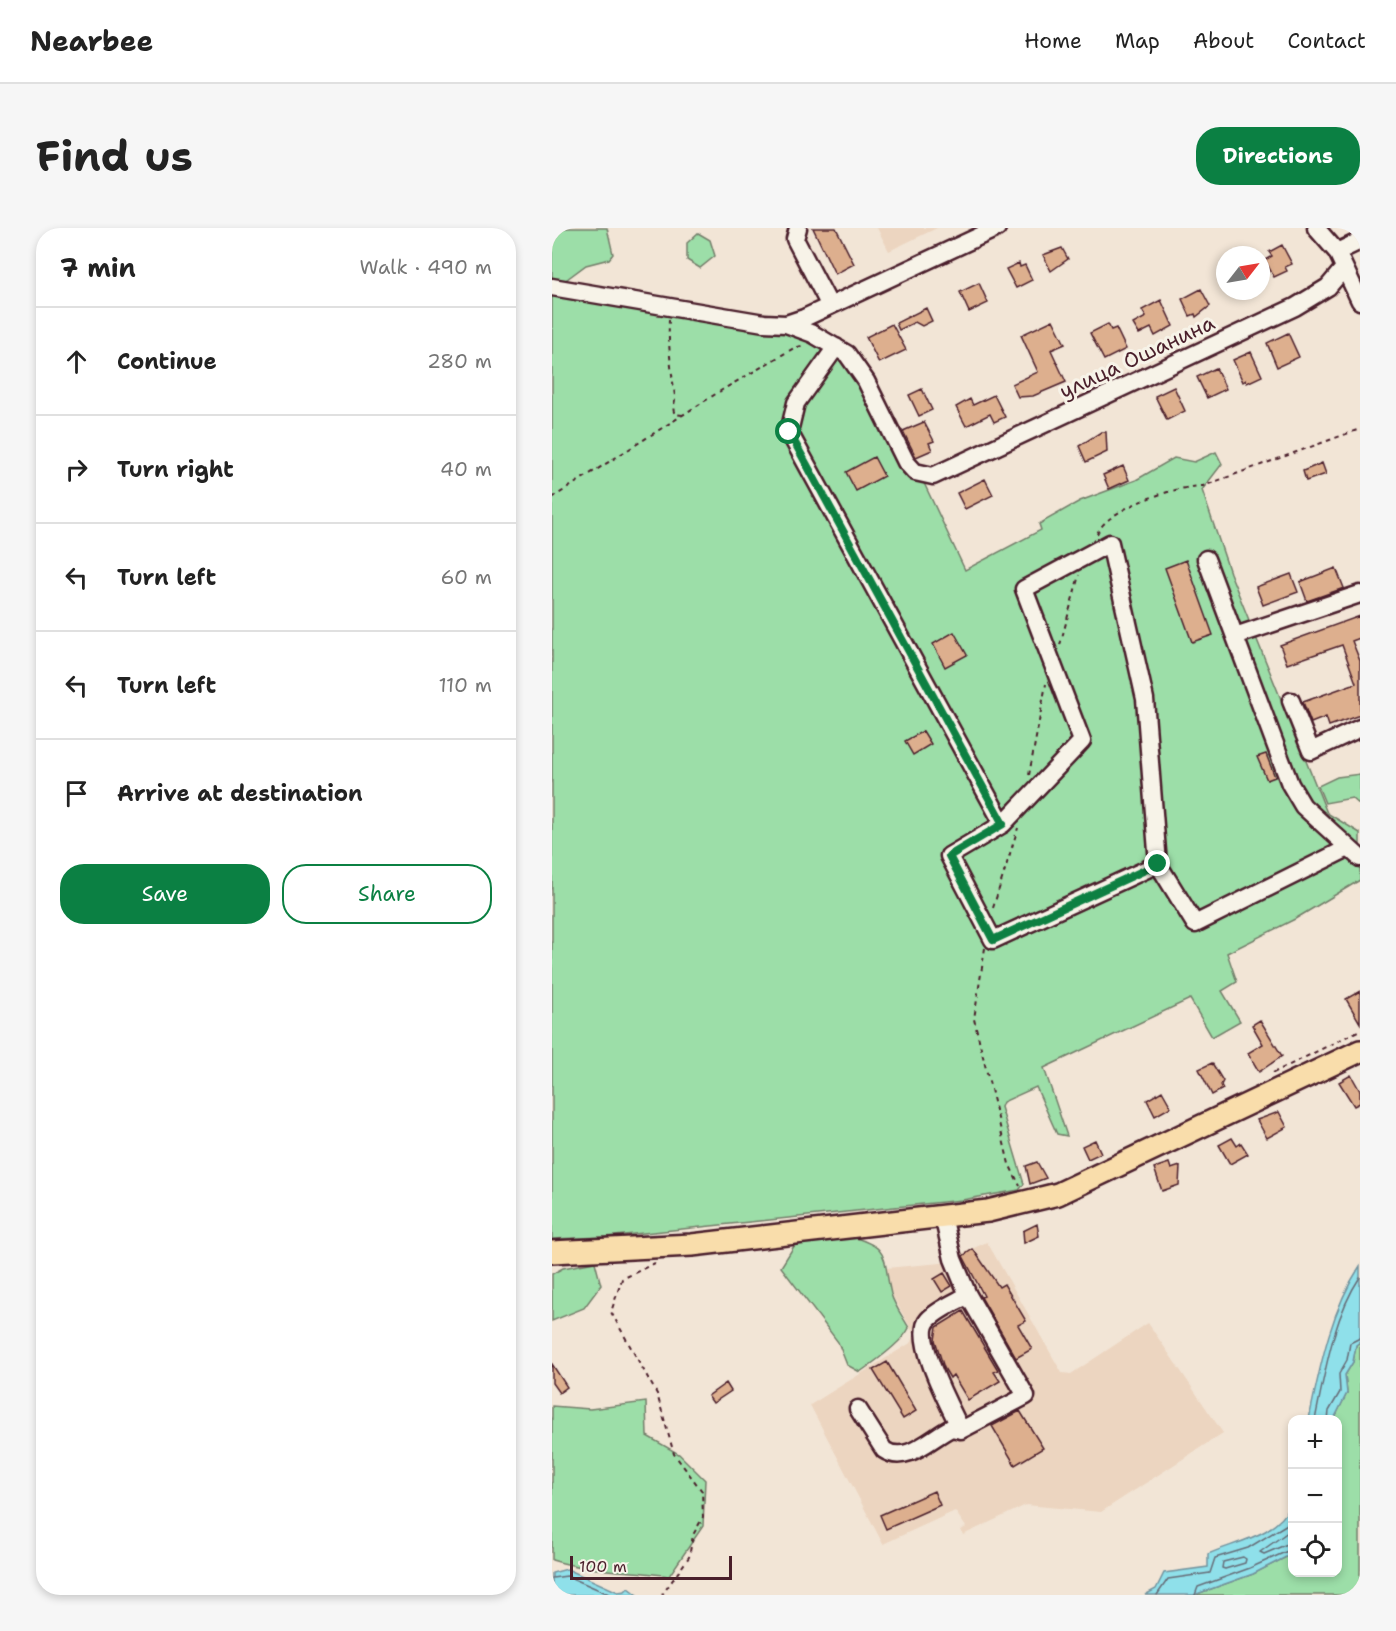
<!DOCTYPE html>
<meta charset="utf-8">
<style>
body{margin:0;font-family:"Shantell Sans",sans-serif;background:#f6f6f6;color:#222}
.controls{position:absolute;right:18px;bottom:18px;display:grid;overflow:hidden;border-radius:12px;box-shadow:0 3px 9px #0003}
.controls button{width:54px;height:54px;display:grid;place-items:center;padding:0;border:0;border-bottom:2px solid #e0e0e0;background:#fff;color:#222;font:30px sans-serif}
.compass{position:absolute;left:664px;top:18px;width:54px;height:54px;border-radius:50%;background:#fff;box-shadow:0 3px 9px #0003;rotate:59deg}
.scale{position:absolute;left:18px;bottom:15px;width:162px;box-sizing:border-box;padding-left:6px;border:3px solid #4a1f2b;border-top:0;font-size:16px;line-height:21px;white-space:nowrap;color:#4a1f2b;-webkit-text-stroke:4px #f7f3e8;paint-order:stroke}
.stop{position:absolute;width:18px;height:18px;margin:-14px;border:4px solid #0b8043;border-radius:50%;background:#fff}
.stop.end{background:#0b8043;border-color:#fff;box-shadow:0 2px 6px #0008}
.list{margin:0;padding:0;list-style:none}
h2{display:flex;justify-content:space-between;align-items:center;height:78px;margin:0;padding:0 24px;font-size:26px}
h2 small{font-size:20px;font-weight:400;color:#767676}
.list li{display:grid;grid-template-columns:39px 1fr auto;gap:18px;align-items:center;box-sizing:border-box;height:108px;padding:0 24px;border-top:2px solid #e0e0e0}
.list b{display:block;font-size:22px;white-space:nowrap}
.list em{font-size:20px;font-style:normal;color:#767676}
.actions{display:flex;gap:12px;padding:18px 24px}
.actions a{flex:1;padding:14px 0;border:2px solid #0b8043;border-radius:24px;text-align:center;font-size:21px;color:#0b8043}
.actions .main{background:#0b8043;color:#fff}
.icon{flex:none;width:33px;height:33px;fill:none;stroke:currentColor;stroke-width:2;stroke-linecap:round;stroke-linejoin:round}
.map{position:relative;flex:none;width:808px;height:1367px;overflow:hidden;border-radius:24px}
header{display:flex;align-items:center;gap:36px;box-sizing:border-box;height:84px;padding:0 30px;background:#fff;border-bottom:2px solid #e0e0e0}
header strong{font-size:28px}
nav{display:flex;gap:33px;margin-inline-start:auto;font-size:21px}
.intro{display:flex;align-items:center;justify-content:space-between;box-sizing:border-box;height:144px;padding:0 36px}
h1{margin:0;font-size:42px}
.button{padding:15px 27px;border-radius:24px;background:#0b8043;color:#fff;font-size:21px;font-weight:700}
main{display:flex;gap:36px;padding:0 36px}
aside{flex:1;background:#fff;border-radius:24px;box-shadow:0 3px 9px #0003}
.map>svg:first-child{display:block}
.built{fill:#ecd5c0}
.green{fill:#9cdea8;stroke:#737e6a;stroke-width:1.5}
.water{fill:#8fe0ea;stroke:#73939e;stroke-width:1.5}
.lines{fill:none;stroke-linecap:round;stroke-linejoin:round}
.shore{stroke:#666c77;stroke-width:1.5}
.building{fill:#ddaf8e;stroke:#4a1f2b;stroke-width:1.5}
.minor-casing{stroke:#4a1f2b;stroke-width:21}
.major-casing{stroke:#4a1f2b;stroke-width:26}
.path{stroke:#4a1f2b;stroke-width:2;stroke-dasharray:4.5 4.5;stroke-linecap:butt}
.minor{stroke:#f7f3e8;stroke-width:16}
.major{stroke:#f9ddab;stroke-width:21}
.route{stroke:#0b8043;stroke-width:8}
.labels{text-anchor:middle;stroke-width:6;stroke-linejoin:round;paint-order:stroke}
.street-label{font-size:21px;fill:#4a1f2b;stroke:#f7f3e8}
</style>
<header>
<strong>Nearbee</strong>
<nav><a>Home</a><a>Map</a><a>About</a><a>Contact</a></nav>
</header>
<div class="intro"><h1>Find us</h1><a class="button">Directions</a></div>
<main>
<aside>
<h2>7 min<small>Walk · 490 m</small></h2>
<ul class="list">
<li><svg class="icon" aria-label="ahead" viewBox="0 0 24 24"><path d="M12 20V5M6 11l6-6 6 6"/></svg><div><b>Continue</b></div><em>280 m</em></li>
<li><svg class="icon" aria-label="right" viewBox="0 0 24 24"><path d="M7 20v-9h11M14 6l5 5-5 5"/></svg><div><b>Turn right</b></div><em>40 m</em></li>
<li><svg class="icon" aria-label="left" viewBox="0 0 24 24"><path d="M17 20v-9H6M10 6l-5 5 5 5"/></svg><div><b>Turn left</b></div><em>60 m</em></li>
<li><svg class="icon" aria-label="left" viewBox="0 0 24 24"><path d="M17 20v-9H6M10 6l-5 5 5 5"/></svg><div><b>Turn left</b></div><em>110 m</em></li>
<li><svg class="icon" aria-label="arrive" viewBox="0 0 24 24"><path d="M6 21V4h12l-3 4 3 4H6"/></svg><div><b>Arrive at destination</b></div></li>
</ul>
<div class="actions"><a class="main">Save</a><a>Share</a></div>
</aside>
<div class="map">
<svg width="808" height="1367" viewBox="0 0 808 1367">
<rect width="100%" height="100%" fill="#f2e5d6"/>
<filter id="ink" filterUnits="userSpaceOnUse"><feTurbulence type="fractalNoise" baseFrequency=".0167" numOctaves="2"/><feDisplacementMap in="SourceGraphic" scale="12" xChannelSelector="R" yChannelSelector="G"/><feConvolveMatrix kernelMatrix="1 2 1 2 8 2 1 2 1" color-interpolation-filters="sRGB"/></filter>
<g filter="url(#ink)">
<!-- built -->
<path class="built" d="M325 0H385L337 23Z
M435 1014 510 1145 519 1146 596 1095 671 1205 549 1284 474 1277 411 1307 409 1302 414 1299 403 1283 331 1316 258 1177 360 1114 362 1106 327 1044 334 1040 389 1035Z"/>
<!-- green -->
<path class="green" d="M0 0H55L61 26 57 31 34 37 11 54 0 51Z
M146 5 158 12 163 28 148 40 135 32V15Z
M0 65 30 73 91 80 239 105 260 111 289 128 371 253 413 342 489 302 487 296 528 273 584 252 622 230 642 234 664 224 670 236 650 262 678 345 775 585 808 605V652L743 691 675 725 685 754 670 763 688 793 660 809 638 771 492 840 515 908 505 906 484 859 451 874 449 879 472 956 467 962 410 972 53 1009 0 1011Z
M808 546V577L800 570 773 575 766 558 785 549Z
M296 1008C340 1019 330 1029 339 1066 342 1077 351 1089 357 1100 351 1113 321 1135 308 1144L295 1137 286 1114 229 1039 244 1015Z
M43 1034 49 1057 32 1080 0 1093V1046L11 1040Z
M808 1114V1367H642L701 1346 740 1326V1344H786V1192L782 1191 795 1165 793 1147 801 1134 804 1117Z
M94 1174 95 1208 127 1226 153 1252 151 1298 117 1348C78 1342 38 1344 0 1332V1178L38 1181Z"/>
<!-- water -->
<path class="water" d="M808 1038V1114L804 1117 801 1134 793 1147 795 1165 782 1191H757C768 1139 778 1084 808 1038Z
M740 1276V1326L701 1346 642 1367H593L604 1361 612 1345 656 1339V1326C686 1313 724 1308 740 1276Z
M15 1341 66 1364 73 1363 76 1360 85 1367H0V1345Z"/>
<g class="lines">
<!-- shore -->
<path class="shore" d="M763 1192C773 1144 781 1090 808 1049
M776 1192 777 1183 788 1164 787 1146 795 1132 798 1115 808 1110
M740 1301 708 1324 712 1326 740 1314
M691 1329 694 1331 693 1335 673 1341 670 1340 671 1334Z
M0 1350 15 1348 59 1367
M605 1367 616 1351 658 1345 663 1330 696 1320 737 1295 740 1289
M643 1367 646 1359 698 1340 740 1321"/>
</g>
<!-- building -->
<path class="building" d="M261 0H284L302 36 283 46Z
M730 17 740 36 733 39 735 43 722 49 713 32 720 28 717 24Z
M510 20 516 31 499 43 491 27Z
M467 35 468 39 473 37 480 52 464 60 454 41Z
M427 55 436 75 417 84 408 64Z
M649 61 658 78 644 89 643 86 638 88 630 71Z
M609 72 621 98 603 108 599 100 587 106 581 96 594 89 590 82Z
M374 80 380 93 370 98 363 94 347 102 344 95Z
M501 92 513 116 499 122 514 154 481 168 466 169 460 156 486 144 469 107Z
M340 96 354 122 327 135 314 109Z
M556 96 559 102 564 100 574 121 552 132 538 105Z
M736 105 747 129 725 139 715 115Z
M699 124 710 148 695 155 694 152 691 154 681 132Z
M664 140 674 161 655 170 645 149Z
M622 159 633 183 615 192 603 168Z
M370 161 380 182 367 188 357 167Z
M442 167 453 189 442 194 438 186 414 198 404 179 418 171 421 177Z
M372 194 382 213 377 215 380 222 364 229 351 203Z
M549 204H554L555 224 534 234 527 218Z
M322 229 332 248 304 263 294 244Z
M770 235 774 246 754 253 751 243Z
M571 238 577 252 557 261 551 247Z
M433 251 441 267 413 281 405 265Z
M634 332 661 407 640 414 613 340Z
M784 340 792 360 755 373 748 354Z
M739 346 746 364 711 377 704 359Z
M808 388V410L800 413 808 433V487L777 498 774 489 759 495 751 474 804 455 790 417 735 436 728 417Z
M402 404 415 427 393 439 381 416Z
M371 503 379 516 361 527 353 513Z
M714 526 723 549 715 552 705 529Z
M808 763V795L794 771Z
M708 792 730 828 707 844 696 825 711 816 700 797Z
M660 835 671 853 669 857 671 861 660 867 647 841Z
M799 847 808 863V875L802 878 787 854Z
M610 863 619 879 603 888 595 872Z
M727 884 735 899 715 910 705 892Z
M680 910 685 918 689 915 696 926 678 936 667 917Z
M543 912 549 925 536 931 530 918Z
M485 934 494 950 478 956 474 938Z
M617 935 619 941 628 938 627 957 610 963 602 940Z
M485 996 487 1008 472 1015 471 1003Z
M421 1021 447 1059 452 1056 474 1093 466 1097 480 1121 464 1130 429 1069 432 1068 411 1028Z
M392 1045 400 1058 390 1064 382 1051Z
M411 1083 446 1142 442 1144 448 1153 416 1172 401 1147 398 1150 392 1140 383 1112 385 1099Z
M335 1134 364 1183 351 1191 321 1142Z
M0 1136 15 1159 7 1165 0 1155Z
M174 1155 179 1163 161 1175 156 1168Z
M468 1183 491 1220 463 1237 440 1198Z
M382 1263 388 1277 334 1301 328 1287Z"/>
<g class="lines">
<!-- minor casing -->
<g class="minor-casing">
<path id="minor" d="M246 0 243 11 278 78
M764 0 785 24 808 73
M785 24 808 13
M0 59 212 95 234 96 261 106 295 126 314 153 354 234 363 244 381 248 743 79 776 59 792 40
M234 96 252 90 445 0
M284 119 244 175 237 204 451 596
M558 315 593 471 606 636 441 712 397 628 451 596 530 513 472 361Z
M654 331 738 556 751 578 808 630
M683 408 808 366
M739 473 759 523 808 500
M606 636 643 696 796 620
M306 1181 332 1222C354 1237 379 1210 399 1200L409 1202 474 1168 416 1067 401 1031 391 988
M409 1202C399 1181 360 1110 376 1092 386 1081 404 1074 416 1067"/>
</g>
<!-- major casing -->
<g class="major-casing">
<path id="major" d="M0 1024 140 1017 436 983 506 966 808 823"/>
</g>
<!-- path -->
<path class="path" d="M117 91C116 118 119 141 123 168 124 175 119 180 123 186L131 187
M0 270 170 162 242 120 253 117
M545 306C555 280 624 258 651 258L808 201
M508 417 527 347
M477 547 494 456
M441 680 466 600
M433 720 422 791 457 936 468 958
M721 845 808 802
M103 1035 70 1051 59 1084 105 1166 122 1226 150 1263 151 1289 141 1307 137 1329 110 1367"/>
<!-- minor -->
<use href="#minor" class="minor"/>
<!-- major -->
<use href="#major" class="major"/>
</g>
</g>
<g class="lines" filter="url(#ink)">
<!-- route -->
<path class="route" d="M237 204 451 596 397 628 441 712 606 636"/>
</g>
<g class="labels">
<!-- street labels -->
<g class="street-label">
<text transform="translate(585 129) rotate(-25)" y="7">улица Ошанина</text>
</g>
</g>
</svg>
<div class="controls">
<button>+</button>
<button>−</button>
<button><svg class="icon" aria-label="locate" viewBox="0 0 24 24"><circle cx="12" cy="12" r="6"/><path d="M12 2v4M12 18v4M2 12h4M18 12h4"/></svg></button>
</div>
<svg class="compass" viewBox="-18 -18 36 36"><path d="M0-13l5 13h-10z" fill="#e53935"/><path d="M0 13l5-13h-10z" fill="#767676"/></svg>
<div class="scale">100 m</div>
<div class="stop" style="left:237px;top:204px"></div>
<div class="stop end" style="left:606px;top:636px"></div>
</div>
</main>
